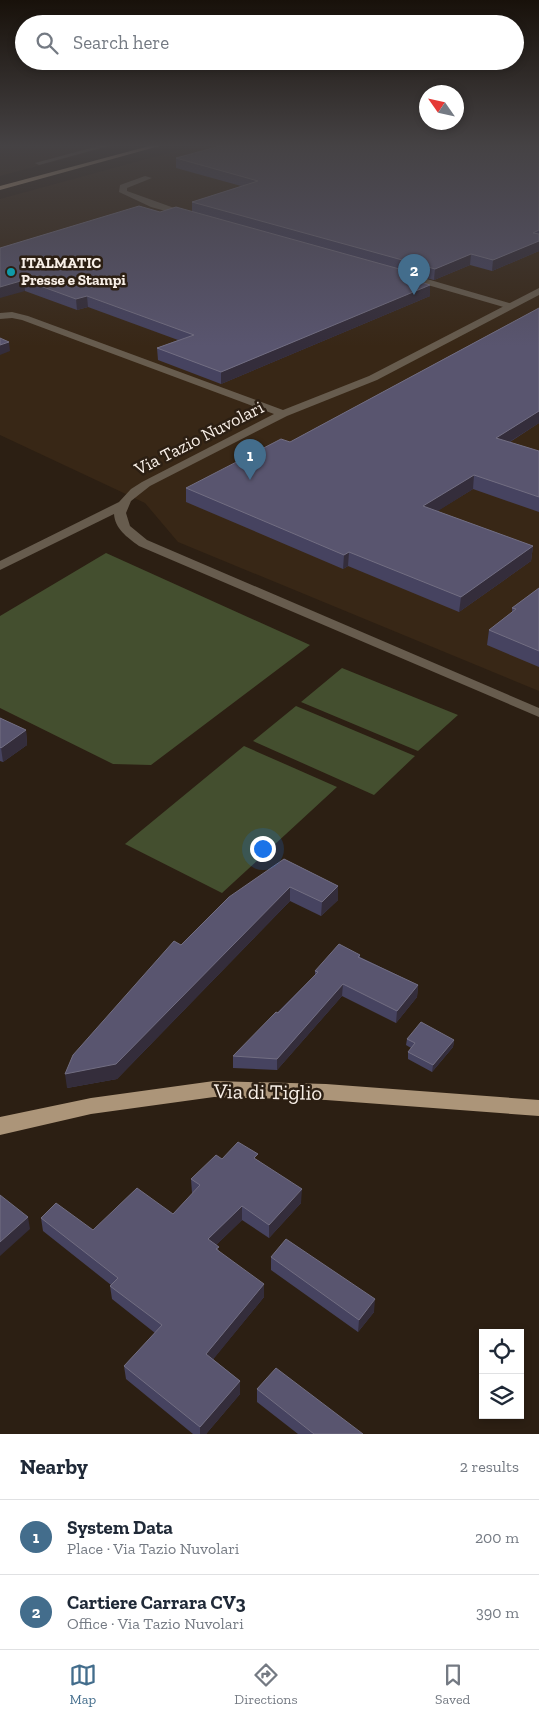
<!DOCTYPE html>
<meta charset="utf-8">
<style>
body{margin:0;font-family:"Zilla Slab",serif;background:#f6f6f7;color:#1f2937}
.controls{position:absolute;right:15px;bottom:15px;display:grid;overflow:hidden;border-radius:0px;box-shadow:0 2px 8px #0003}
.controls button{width:45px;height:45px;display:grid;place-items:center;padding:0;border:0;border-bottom:1px solid #e0e1e3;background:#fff;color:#1f2937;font:25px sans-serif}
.compass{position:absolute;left:419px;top:85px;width:45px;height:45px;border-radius:50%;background:#fff;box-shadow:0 2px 8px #0003;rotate:304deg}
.you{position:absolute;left:262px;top:848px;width:18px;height:18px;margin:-12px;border:4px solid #fff;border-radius:50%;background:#1a73e8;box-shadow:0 0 0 8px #1a73e833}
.badge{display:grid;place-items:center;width:32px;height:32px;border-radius:50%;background:#436d8c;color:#fff;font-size:16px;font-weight:700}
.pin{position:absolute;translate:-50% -41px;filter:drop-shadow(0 1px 2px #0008)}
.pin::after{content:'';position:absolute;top:26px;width:18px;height:15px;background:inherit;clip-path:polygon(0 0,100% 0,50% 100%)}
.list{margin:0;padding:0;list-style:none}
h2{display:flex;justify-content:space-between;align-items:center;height:65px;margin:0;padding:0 20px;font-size:21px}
h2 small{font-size:16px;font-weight:400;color:#747a83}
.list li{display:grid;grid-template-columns:32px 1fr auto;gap:15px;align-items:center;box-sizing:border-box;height:75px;padding:0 20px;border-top:1px solid #e0e1e3}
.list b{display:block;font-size:19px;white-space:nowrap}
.list p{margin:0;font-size:16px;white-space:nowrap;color:#747a83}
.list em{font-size:16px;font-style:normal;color:#747a83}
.icon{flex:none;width:28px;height:28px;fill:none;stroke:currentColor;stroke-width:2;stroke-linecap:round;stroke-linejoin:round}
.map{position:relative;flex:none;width:539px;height:1434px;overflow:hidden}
.search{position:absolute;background:#fff;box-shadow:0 2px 8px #0003;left:15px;right:15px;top:15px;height:55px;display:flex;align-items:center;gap:12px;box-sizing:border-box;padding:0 18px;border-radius:28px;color:#747a83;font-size:19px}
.sheet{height:215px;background:#fff}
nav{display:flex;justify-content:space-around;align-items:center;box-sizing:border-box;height:70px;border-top:1px solid #e0e1e3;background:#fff;font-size:14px;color:#747a83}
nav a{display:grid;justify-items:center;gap:2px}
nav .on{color:#436d8c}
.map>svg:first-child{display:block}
.built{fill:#382716}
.green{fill:#444f2f}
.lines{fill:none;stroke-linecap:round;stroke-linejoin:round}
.lane{fill:#675c4e;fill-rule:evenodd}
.street{fill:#675c4e;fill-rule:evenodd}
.primary{fill:#ac9579;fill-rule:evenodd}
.highway{fill:#c8ac8a;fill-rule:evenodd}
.wall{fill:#464360}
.shaded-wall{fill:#342d3b}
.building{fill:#59556f;stroke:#726e82}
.culture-dot{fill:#0f9aa8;stroke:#2c1f13;stroke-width:2}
.labels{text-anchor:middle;stroke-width:5;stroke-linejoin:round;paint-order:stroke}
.far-poi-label{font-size:15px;font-weight:bold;fill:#f8efe7;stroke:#2c1f13;text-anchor:start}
.street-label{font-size:18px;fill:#f8efe7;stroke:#2c1f13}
.near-street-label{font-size:21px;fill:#f8efe7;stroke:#2c1f13}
</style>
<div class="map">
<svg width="539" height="1434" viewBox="0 0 539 1434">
<rect width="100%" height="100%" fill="#2c1f13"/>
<!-- built -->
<path class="built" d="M0 145H118L0 176Z
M198 145H539V691L178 542 145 503 0 435V199Z"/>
<!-- green -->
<path class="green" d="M106 553 310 645 151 765 113 764 0 708V616Z
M342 668 458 715 418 751 301 702Z
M296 706 415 756 374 795 253 741Z
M244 746 337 787 222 893 125 844Z"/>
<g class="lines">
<!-- lane -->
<path class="lane" d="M145 176 152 178 127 188V191L191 214V218L151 207 119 192 120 185Z
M403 272 513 304 515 306 510 309 507 308 400 277 399 275Z"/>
<!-- street -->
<path class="street" d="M102 145H112L39 165 35 163Z
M539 288V295L377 380 287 416 150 486 131 501 126 513 130 526 147 540 539 708V717L139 546C127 537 115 529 114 514L0 570V561L119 502 131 489 142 482 274 414 22 320 12 318 0 319V313L12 312 28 316 283 410 369 376Z"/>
<!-- primary -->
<path class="primary" d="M214 1081 326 1084 539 1100V1116L326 1100 214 1097 91 1114 0 1135V1117L91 1098Z"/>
<!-- highway -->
<path class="highway" d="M153 145H163L0 190V186Z"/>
</g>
<!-- wall -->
<path class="wall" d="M539 145V251L492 271 470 265 434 280 421 277V282L430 285V296L221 384 158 360 157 348 178 340 88 307 77 310 25 291 0 248 160 212H192V202L241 186 176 168V158Z
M539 308V423L510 442 539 451V512L473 489 437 511 533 546 531 561 459 612 348 566 343 569 186 502V488L290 442Z
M539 588V667L487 645 489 630 512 612V608Z
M0 718 26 730 27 745 3 762 0 761Z
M284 859 338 886V900L321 916 290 901 117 1079 67 1088 181 945Z
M360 955V957L418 985 417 997 396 1023 342 996 277 1070 233 1068V1056L315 975V971Z
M407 1039 454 1040 453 1047 432 1072 408 1059V1052L411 1048 406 1045Z
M222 1159 258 1160 301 1203 269 1238 242 1220 216 1245 219 1251 264 1297 213 1359 240 1381V1394L206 1434H193L126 1379 124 1366 155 1333 112 1299 110 1286 111 1285 43 1231 41 1218 93 1230 173 1214 193 1193H192L191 1179Z
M271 1257 374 1312 358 1332 271 1270Z
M257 1389 363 1434H298L257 1402Z"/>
<!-- shaded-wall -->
<path class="shaded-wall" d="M539 241V251L492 271 493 260Z
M471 254 470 265 434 280 435 269Z
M421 275V286L412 279Z
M24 280 25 291 0 298V287Z
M430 285V296L221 384V372Z
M87 296 88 307 77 310 76 299Z
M9 342 10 351 0 355V345Z
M539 411V423L495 451 496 438Z
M474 475 473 489 422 521 423 506Z
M533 546 531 561 459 612 461 597Z
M349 552 348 566 343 569 344 555Z
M26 730 27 745 3 762 1 748Z
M338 886V900L321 916 322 902Z
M290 887V901L117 1079 67 1088 65 1074Z
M343 984 342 996 277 1070V1059Z
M418 985 417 997 396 1023 397 1011Z
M454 1040 453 1047 432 1072 433 1065Z
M302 1189 301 1203 269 1238V1225Z
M242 1206V1220L209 1252 208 1239Z
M28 1217 30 1229 0 1256V1242Z
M264 1284V1297L207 1367 206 1354Z
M375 1299 374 1312 358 1332 359 1320Z
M240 1381V1394L206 1434H200V1427Z"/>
<!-- building -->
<path class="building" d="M224 145H539V230L533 233 539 234V241L493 260 471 254 435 269 192 202 258 181 176 158Z
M139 206 160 212 176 207 421 275 412 279 430 285 221 372 157 348 194 335 87 296 76 299 24 280 0 287V248Z
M539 308V411L496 438 539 451V497L474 475 423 506 533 546 461 597 349 552 344 555 186 488 281 439 290 442Z
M0 338 9 342 0 345Z
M539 588V651L489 630 516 609 512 608Z
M0 718 26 730 1 748 0 747Z
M284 859 338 886 322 902 290 887 116 1064 65 1074 73 1055 174 941 181 945 229 897Z
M339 944 360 955 358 957 418 985 397 1011 343 984 277 1059 233 1056 276 1012 278 1013 318 972 315 971Z
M421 1022 454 1040 433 1065 408 1052 415 1043 407 1039Z
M238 1142 258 1154 254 1158 302 1189 269 1225 242 1206 208 1239 219 1247 216 1249 264 1284 206 1354 240 1381 200 1427 124 1366 162 1325 110 1286 118 1278 41 1218 56 1203 93 1230 137 1188 173 1214 200 1185 191 1179 216 1155 222 1159Z
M0 1195 28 1217 0 1242Z
M286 1239 375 1299 359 1320 271 1257Z
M276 1368 363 1434H314L257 1389Z"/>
<!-- sky -->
<linearGradient id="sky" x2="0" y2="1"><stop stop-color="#18110a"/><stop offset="0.42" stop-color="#454244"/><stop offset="1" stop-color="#454244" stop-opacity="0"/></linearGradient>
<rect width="539" height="346" fill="url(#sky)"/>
<!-- markers -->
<circle class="culture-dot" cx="11" cy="272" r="5"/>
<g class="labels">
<!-- far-poi labels -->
<g class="far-poi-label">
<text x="21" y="268">ITALMATIC<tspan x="21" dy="17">Presse e Stampi</tspan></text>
</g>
<!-- street labels -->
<g class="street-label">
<text transform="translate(199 438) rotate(-27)" y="6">Via Tazio Nuvolari</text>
</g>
<!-- near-street labels -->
<g class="near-street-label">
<text transform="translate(268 1092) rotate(1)" y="7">Via di Tiglio</text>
</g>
</g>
</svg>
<div class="controls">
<button><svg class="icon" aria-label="locate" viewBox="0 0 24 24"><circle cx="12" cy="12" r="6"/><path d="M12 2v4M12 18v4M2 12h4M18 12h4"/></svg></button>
<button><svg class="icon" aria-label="layers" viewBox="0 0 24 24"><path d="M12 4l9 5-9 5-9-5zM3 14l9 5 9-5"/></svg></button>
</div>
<svg class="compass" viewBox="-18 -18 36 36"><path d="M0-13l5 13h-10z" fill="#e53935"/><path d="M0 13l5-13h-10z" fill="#747a83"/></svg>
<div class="you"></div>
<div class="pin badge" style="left:250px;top:480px">1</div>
<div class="pin badge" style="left:414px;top:295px">2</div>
<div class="search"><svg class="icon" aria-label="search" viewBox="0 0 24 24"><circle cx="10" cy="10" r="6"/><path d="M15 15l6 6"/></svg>Search here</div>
</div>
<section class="sheet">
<h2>Nearby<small>2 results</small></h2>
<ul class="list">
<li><span class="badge">1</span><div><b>System Data</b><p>Place · Via Tazio Nuvolari</p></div><em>200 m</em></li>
<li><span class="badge">2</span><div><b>Cartiere Carrara CV3</b><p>Office · Via Tazio Nuvolari</p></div><em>390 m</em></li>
</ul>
</section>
<nav>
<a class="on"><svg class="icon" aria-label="map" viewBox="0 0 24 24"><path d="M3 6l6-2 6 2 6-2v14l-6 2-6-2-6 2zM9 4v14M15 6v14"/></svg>Map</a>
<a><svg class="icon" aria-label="directions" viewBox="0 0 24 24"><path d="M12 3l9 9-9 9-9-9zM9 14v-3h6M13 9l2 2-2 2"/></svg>Directions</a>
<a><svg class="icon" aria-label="saved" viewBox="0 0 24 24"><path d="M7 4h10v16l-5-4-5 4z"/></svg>Saved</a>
</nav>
